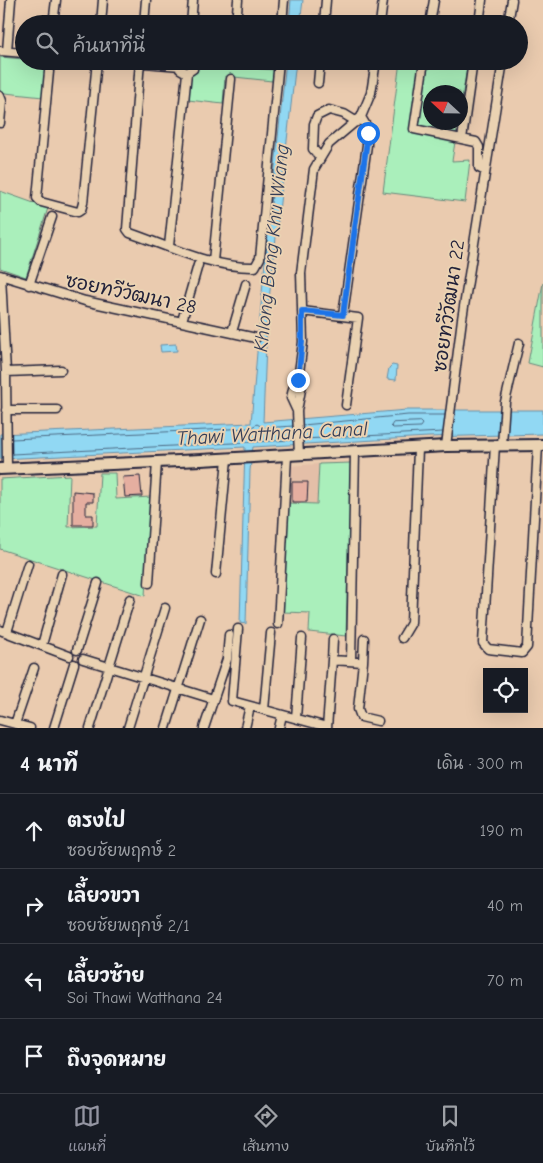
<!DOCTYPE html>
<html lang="th">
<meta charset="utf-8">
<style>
body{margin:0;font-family:"Comic Neue","Playpen Sans Thai",sans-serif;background:#242831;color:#f1f3f6}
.controls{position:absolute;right:15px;bottom:15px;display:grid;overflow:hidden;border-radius:0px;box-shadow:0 5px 20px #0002}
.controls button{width:45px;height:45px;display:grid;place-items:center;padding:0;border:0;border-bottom:1px solid #363941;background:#171b24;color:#f1f3f6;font:25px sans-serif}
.compass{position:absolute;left:423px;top:85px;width:45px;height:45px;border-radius:50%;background:#171b24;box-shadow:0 5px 20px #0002;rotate:292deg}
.stop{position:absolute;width:15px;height:15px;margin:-11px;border:4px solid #1a73e8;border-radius:50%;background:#fff}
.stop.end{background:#1a73e8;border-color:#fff;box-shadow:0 1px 5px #0008}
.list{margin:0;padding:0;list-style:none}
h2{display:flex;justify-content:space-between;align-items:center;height:65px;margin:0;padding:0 20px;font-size:21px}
h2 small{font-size:16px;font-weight:400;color:#9ea1a6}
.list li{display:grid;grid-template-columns:32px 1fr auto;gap:15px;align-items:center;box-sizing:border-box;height:75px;padding:0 20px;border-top:1px solid #363941}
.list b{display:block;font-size:19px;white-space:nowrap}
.list p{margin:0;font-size:16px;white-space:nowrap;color:#9ea1a6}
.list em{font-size:16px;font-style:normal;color:#9ea1a6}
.icon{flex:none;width:28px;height:28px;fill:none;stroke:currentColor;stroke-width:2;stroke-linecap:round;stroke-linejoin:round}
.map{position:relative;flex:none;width:543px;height:728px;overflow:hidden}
.search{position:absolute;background:#171b24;box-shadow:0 5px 20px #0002;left:15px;right:15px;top:15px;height:55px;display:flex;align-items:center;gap:12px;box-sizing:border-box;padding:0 18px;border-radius:28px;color:#9ea1a6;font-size:19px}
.sheet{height:365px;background:#171b24}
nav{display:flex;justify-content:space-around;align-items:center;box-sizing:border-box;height:70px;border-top:1px solid #363941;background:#171b24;font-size:14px;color:#9ea1a6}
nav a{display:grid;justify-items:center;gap:2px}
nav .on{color:#9495a2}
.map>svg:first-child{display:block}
.built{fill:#e4bfa8}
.green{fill:#aaefbb;stroke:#66887b}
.water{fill:#91d8f3;stroke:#658fa9}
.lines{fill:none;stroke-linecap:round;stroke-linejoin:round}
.shore{stroke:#4e6b85;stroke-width:1}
.building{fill:#e5aea0;stroke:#22223b}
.minor-casing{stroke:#22223b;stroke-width:11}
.secondary-casing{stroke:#22223b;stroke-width:14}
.minor{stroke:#ead2b2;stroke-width:8}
.secondary{stroke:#ead2b2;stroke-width:10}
.route{stroke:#1a73e8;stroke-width:6}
.labels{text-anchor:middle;stroke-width:4;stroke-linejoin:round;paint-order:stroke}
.street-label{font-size:19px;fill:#22223b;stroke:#ead2b2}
.water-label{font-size:20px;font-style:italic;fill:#333d57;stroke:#ead2b2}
</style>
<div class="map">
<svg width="543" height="728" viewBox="0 0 543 728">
<rect width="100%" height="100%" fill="#eacbaf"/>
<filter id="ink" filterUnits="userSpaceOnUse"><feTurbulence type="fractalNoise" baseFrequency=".02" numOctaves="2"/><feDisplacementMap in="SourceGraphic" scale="10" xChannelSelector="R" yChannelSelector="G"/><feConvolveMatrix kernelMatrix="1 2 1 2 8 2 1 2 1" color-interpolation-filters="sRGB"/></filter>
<g filter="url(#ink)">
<!-- built -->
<path class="built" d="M319 464 317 504 288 503V466Z"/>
<!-- green -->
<path class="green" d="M0 57 24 59V61H46L43 97 5 93 0 91Z
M197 61H228V66L274 70 272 81 225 76 223 104 188 100 190 77 198 66Z
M400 61H468L461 105 460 92H430V122L458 123 452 161 470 160 465 202 383 192Z
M0 191 48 208 26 277 0 268Z
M543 283V367L528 363Z
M351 463 346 636 309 632 310 613 283 612 288 503 317 504 319 464Z
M100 473H115L116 499 151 497 145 596 0 549V479L70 475 68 527 97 526Z"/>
<!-- water -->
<path class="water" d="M291 0H303L300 24H289Z
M286 61H296L267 317 263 422 407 410H543V434L428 437 253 447 250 470 246 624 240 623 245 447 0 459V434L251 423 263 282Z
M176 344 177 351 161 352 160 345Z
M392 365 397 366 396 380 387 379 389 368Z"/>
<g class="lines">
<!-- shore -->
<path class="shore" d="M420 422 422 424 420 427 393 428 391 426 393 423Z
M303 425 408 415H445
M12 439 250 428 257 424 264 428 293 426
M303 439 443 432
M12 454 293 440"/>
</g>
<!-- building -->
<path class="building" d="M140 476 142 496 125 497 123 477Z
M292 482H308L307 502H292Z
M73 491 93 493V502H86V515H93V525H73Z"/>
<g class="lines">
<!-- minor casing -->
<g class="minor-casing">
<path id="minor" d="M53 24 56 0
M101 24 103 0
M144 24 146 0
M191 24 193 0
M236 24 238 0
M282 24 284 0
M324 24 326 0
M380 24 383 0
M430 24 434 0
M479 24 482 0
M508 24 512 0
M0 51 24 53
M7 51 11 0
M50 61 37 198 41 202 78 212 81 210 83 203 97 61
M121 61 180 66
M140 61 127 229 130 233C170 247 213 268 255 267L260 258 279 61
M183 61 180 69 187 73 193 69 190 61
M424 61 414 129 476 142 479 147V168L485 171
M232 63V61
M318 83 320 61
M0 96 2 101 0 123
M462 139 473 61
M320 157 313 149 314 124 317 116 329 110 344 114 357 122
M169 246 187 73
M213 261 231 79
M0 275 85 301 256 338
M1 276 6 372 7 468
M29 285 52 217
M302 311 358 318 346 405
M343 315 367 145V127L361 117
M182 321 198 265
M232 332 246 284
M6 372 61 370
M298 380 302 384 297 411 299 455
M6 410H57
M297 411 291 398 293 389 298 380 303 342 301 273 314 169 329 144 361 117 371 93 376 61
M495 445 483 643 488 649 522 653 527 647 538 445
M502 445 505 402 519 343
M446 446 462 319 503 61
M216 574 227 459
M149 583 157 462
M278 624 287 456
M238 629 232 701 327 727
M0 630 69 656
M7 632 28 564
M402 638 411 623 418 449
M42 645 62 574
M77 650 98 583
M83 659 213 699
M332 660 333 639
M351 661 355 452
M363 662 364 639
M264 710 271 633
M296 718 302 638
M0 720 30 728
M15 724 34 668
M54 728 74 664
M90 728 130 599
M128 728 165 608
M166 728 200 619
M204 728 227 659 229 635
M245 728 250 706
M279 728 282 715
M327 728 332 660 363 662 358 709 361 717 378 721"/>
</g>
<!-- secondary casing -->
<g class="secondary-casing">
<path id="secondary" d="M0 469 201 460 446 446 543 445"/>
</g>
<!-- minor -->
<use href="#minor" class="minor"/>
<!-- secondary -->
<use href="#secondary" class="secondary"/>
</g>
</g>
<g class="lines" filter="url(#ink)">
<!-- route -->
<path class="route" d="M298 380 302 342V311L343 315 368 133"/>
</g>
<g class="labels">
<!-- street labels -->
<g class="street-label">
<text transform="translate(131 293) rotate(12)" y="7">ซอยทวีวัฒนา 28</text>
<text transform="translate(448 306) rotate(-82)" y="7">ซอยทวีวัฒนา 22</text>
</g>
<!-- water labels -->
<g class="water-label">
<text transform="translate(271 248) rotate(-84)" y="7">Khlong Bang Khu Wiang</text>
<text transform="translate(272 433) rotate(-3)" y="7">Thawi Watthana Canal</text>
</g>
</g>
</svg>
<div class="controls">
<button><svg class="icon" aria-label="locate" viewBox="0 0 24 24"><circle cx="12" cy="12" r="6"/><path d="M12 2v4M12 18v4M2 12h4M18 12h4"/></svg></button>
</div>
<svg class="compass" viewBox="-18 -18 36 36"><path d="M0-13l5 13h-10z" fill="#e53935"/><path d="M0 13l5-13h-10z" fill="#9ea1a6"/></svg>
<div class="stop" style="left:368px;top:133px"></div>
<div class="stop end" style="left:298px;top:380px"></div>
<div class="search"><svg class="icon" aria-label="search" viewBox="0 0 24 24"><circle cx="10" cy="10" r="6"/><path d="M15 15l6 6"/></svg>ค้นหาที่นี่</div>
</div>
<section class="sheet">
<h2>4 นาที<small>เดิน · 300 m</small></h2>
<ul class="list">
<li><svg class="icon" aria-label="ahead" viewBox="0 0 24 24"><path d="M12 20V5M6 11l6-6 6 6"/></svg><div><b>ตรงไป</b><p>ซอยชัยพฤกษ์ 2</p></div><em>190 m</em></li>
<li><svg class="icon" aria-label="right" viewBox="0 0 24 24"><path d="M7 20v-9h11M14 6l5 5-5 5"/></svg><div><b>เลี้ยวขวา</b><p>ซอยชัยพฤกษ์ 2/1</p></div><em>40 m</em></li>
<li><svg class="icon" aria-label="left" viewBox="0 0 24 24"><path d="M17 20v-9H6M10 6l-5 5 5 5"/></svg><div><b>เลี้ยวซ้าย</b><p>Soi Thawi Watthana 24</p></div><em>70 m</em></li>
<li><svg class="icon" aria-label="arrive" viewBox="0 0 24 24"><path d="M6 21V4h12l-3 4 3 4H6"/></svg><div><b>ถึงจุดหมาย</b></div></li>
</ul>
</section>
<nav>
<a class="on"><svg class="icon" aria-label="map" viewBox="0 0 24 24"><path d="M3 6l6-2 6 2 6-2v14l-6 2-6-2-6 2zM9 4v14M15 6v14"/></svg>แผนที่</a>
<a><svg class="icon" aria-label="directions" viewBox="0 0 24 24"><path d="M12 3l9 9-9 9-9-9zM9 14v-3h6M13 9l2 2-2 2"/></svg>เส้นทาง</a>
<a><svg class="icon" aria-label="saved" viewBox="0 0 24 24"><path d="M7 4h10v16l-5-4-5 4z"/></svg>บันทึกไว้</a>
</nav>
